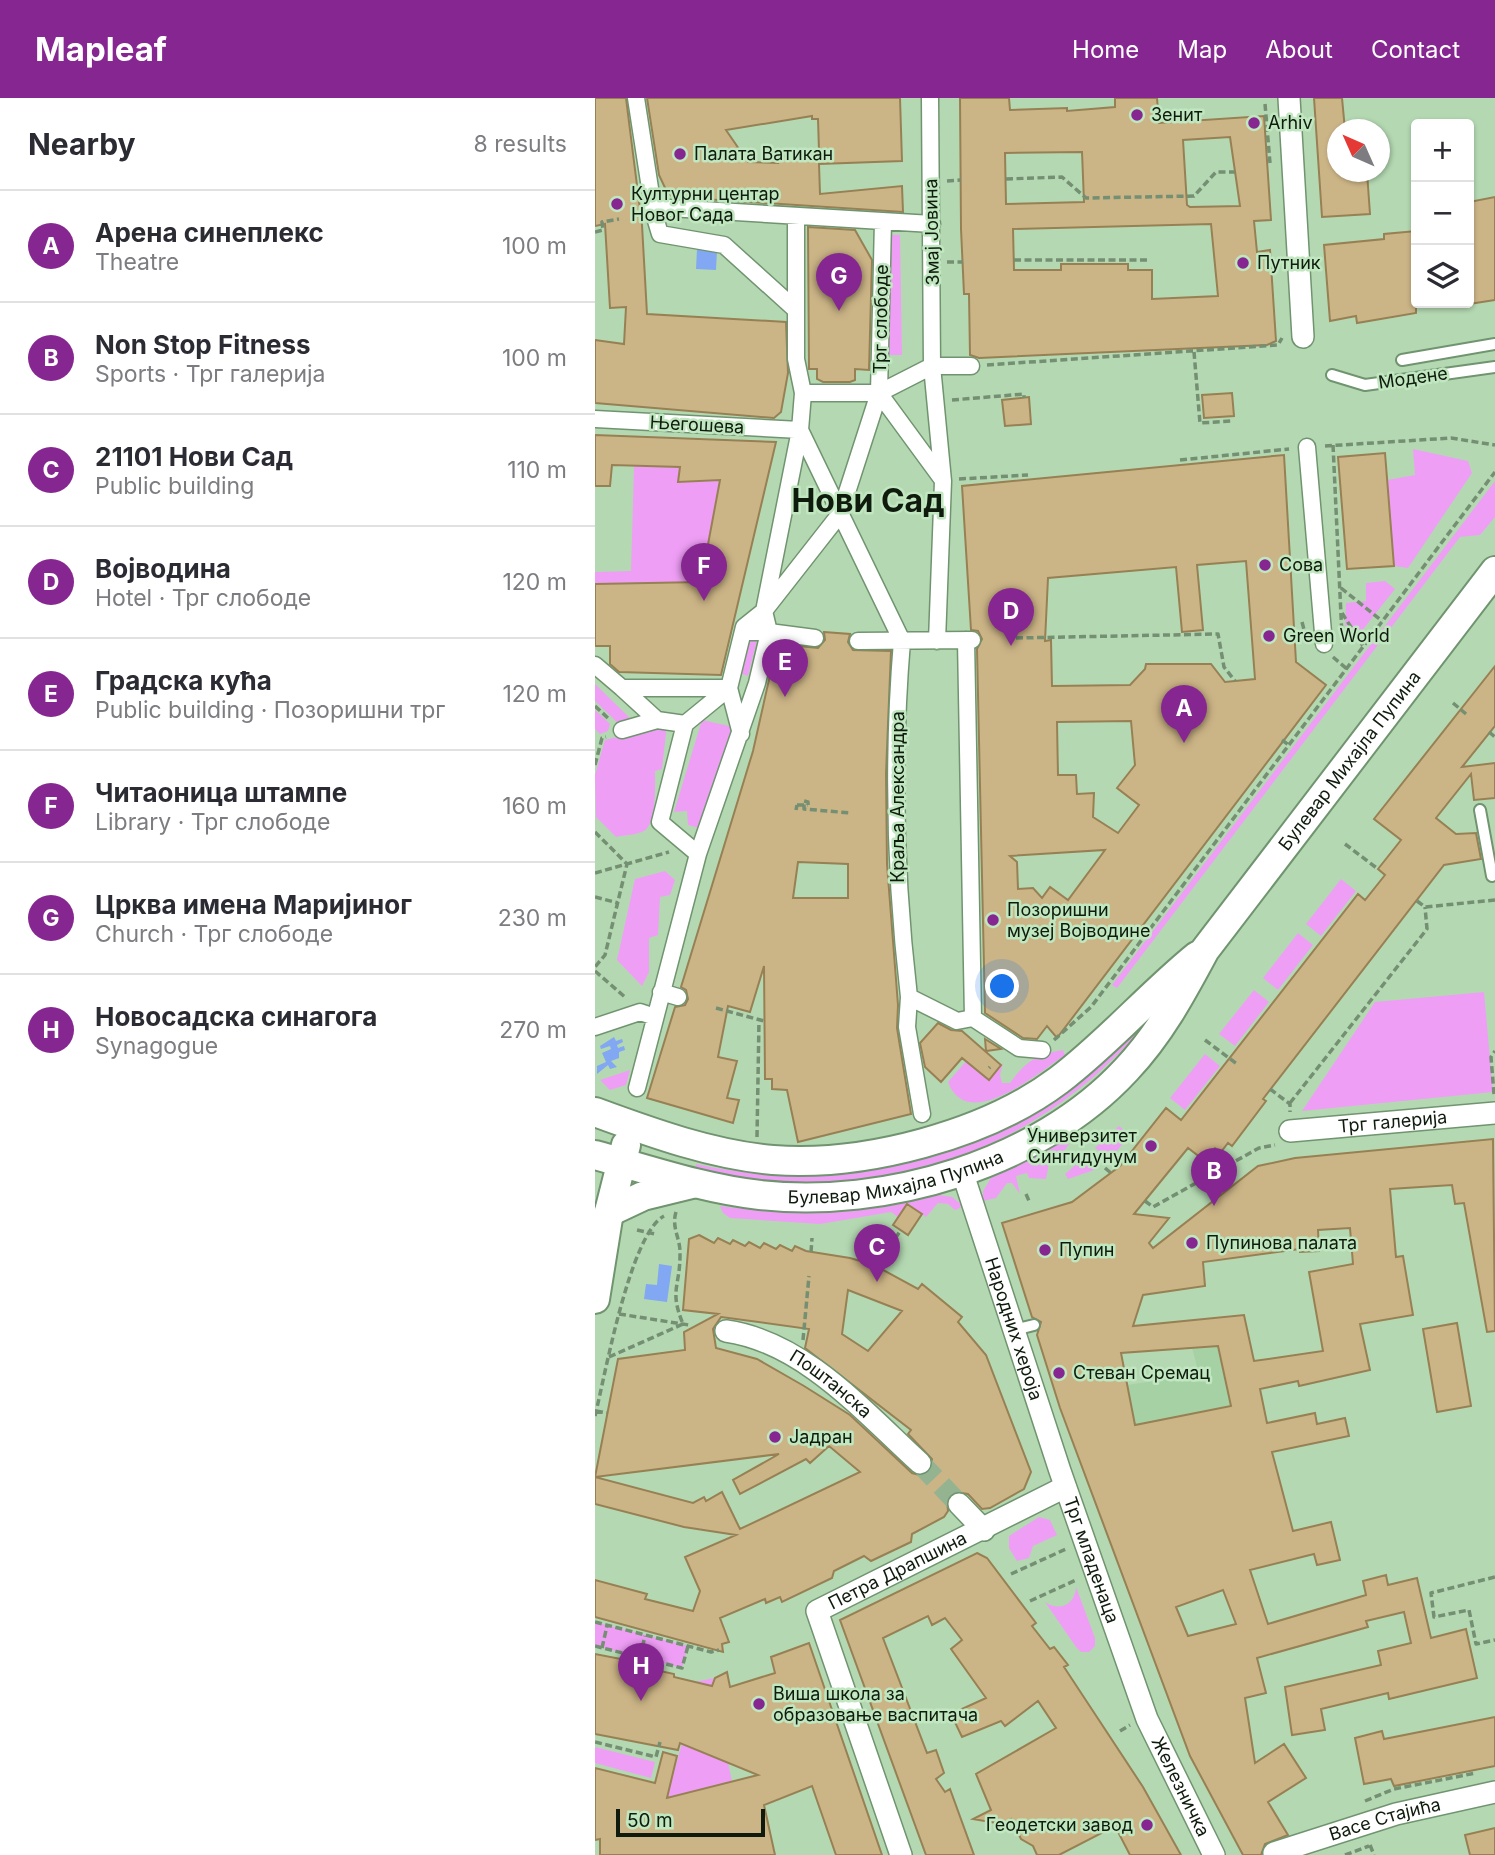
<!DOCTYPE html>
<meta charset="utf-8">
<style>
body{margin:0;font-family:Inter,sans-serif;background:#f2f2f3;color:#2b2b33}
.controls{position:absolute;right:21px;top:21px;display:grid;overflow:hidden;border-radius:7px;box-shadow:0 2px 5px #0004}
.controls button{width:63px;height:63px;display:grid;place-items:center;padding:0;border:0;border-bottom:2px solid #e1e1e2;background:#fff;color:#2b2b33;font:35px sans-serif}
.compass{position:absolute;left:732px;top:21px;width:63px;height:63px;border-radius:50%;background:#fff;box-shadow:0 2px 5px #0004;rotate:315deg}
.scale{position:absolute;left:21px;bottom:18px;width:149px;box-sizing:border-box;padding-left:7px;border:4px solid #0e1b0d;border-top:0;font-size:19px;line-height:24px;white-space:nowrap;color:#0e1b0d;-webkit-text-stroke:5px #c0e7bf;paint-order:stroke}
.you{position:absolute;left:408px;top:889px;width:24px;height:24px;margin:-18px;border:5px solid #fff;border-radius:50%;background:#1a73e8;box-shadow:0 0 0 10px #1a73e833}
.badge{display:grid;place-items:center;width:46px;height:46px;border-radius:50%;background:#862690;color:#fff;font-size:23px;font-weight:700}
.pin{position:absolute;translate:-50% -58px;filter:drop-shadow(0 2px 4px #0008)}
.pin::after{content:'';position:absolute;top:37px;width:24px;height:21px;background:inherit;clip-path:polygon(0 0,100% 0,50% 100%)}
.list{margin:0;padding:0;list-style:none}
h2{display:flex;justify-content:space-between;align-items:center;height:91px;margin:0;padding:0 28px;font-size:30px}
h2 small{font-size:23px;font-weight:400;color:#7c7c81}
.list li{display:grid;grid-template-columns:46px 1fr auto;gap:21px;align-items:center;box-sizing:border-box;height:112px;padding:0 28px;border-top:2px solid #e1e1e2}
.list b{display:block;font-size:26px;white-space:nowrap}
.list p{margin:0;font-size:23px;white-space:nowrap;color:#7c7c81}
.list em{font-size:23px;font-style:normal;color:#7c7c81}
.icon{flex:none;width:38px;height:38px;fill:none;stroke:currentColor;stroke-width:2;stroke-linecap:round;stroke-linejoin:round}
.map{position:relative;flex:none;width:900px;height:1757px;overflow:hidden}
header{display:flex;align-items:center;gap:42px;box-sizing:border-box;height:98px;padding:0 35px;background:#862690;color:#fff}
header strong{font-size:33px}
nav{display:flex;gap:38px;margin-inline-start:auto;font-size:24px}
main{display:flex}
aside{flex:1;background:#fff}
.map>svg:first-child{display:block}
.built{fill:#a6d1a4}
.green{fill:#ef9ef6}
.water{fill:#82a7f3}
.building{fill:#cbb486;stroke:#978154;stroke-width:2;fill-rule:evenodd}
.lines{fill:none;stroke-linecap:round;stroke-linejoin:round}
.minor-tunnel{stroke:#93b391;stroke-width:21;stroke-dasharray:21 10;stroke-linecap:butt}
.service-casing{stroke:#70946f;stroke-width:14}
.pedestrian-casing{stroke:#70946f;stroke-width:19}
.minor-casing{stroke:#70946f;stroke-width:24}
.secondary-casing{stroke:#70946f;stroke-width:32}
.path{stroke:#748f72;stroke-width:3.5;stroke-dasharray:7 3.5;stroke-linecap:butt}
.service{stroke:#fff;stroke-width:10}
.pedestrian{stroke:#fff;stroke-width:16}
.minor{stroke:#fff;stroke-width:21}
.secondary{stroke:#fff;stroke-width:28}
.path-bridge{stroke:#748f72;stroke-width:3.5;stroke-dasharray:7 3.5;stroke-linecap:butt}
.poi-dot{fill:#862690;stroke:#c0e7bf;stroke-width:2.5}
.labels{text-anchor:middle;stroke-width:5;stroke-linejoin:round;paint-order:stroke}
.poi-label{font-size:18px;fill:#0e1b0d;stroke:#c0e7bf;text-anchor:start}
.street-label{font-size:18px;fill:#0e1b0d;stroke:#c0e7bf}
.town-label{font-size:32px;font-weight:bold;fill:#0e1b0d;stroke:#c0e7bf}
</style>
<header>
<strong>Mapleaf</strong>
<nav><a>Home</a><a>Map</a><a>About</a><a>Contact</a></nav>
</header>
<main>
<aside>
<h2>Nearby<small>8 results</small></h2>
<ul class="list">
<li><span class="badge">A</span><div><b>Арена синеплекс</b><p>Theatre</p></div><em>100 m</em></li>
<li><span class="badge">B</span><div><b>Non Stop Fitness</b><p>Sports · Трг галерија</p></div><em>100 m</em></li>
<li><span class="badge">C</span><div><b>21101 Нови Сад</b><p>Public building</p></div><em>110 m</em></li>
<li><span class="badge">D</span><div><b>Војводина</b><p>Hotel · Трг слободе</p></div><em>120 m</em></li>
<li><span class="badge">E</span><div><b>Градска кућа</b><p>Public building · Позоришни трг</p></div><em>120 m</em></li>
<li><span class="badge">F</span><div><b>Читаоница штампе</b><p>Library · Трг слободе</p></div><em>160 m</em></li>
<li><span class="badge">G</span><div><b>Црква имена Маријиног</b><p>Church · Трг слободе</p></div><em>230 m</em></li>
<li><span class="badge">H</span><div><b>Новосадска синагога</b><p>Synagogue</p></div><em>270 m</em></li>
</ul>
</aside>
<div class="map">
<svg width="900" height="1757" viewBox="0 0 900 1757">
<rect width="100%" height="100%" fill="#b4d9b2"/>
<!-- built -->
<path class="built" d="M649 1217 680 1366 647 1372 547 1374 492 1384 465 1310 534 1300 532 1287 604 1276 597 1250 623 1248 624 1220Z"/>
<!-- green -->
<path class="green" d="M292 137H305L307 257H294Z
M818 351 873 363 877 375 813 470 799 468 792 382 820 377Z
M39 368 85 369 84 384 99 383 122 371 124 389 106 484 0 486V474L36 473Z
M900 383V419L885 437 865 439 522 890 517 887Z
M790 483 800 491 758 544 750 538 751 505 771 503V485Z
M155 540 162 542 153 578 147 576Z
M0 586 40 625 27 629 0 603Z
M0 612 15 626 13 633 5 636 0 631Z
M107 622 134 628 140 634 108 731 93 727 92 713 79 714Z
M72 626 67 671 60 673C60 686 62 725 49 733 42 737 29 737 21 739L1 719 0 677 10 642Z
M70 773 80 782 75 797 65 799 63 837 54 840V874L47 888 22 862 40 781Z
M746 781 761 793 726 838 711 826Z
M703 835 718 847 683 892 668 880Z
M659 892 674 904 640 948 624 936Z
M889 894 898 994 707 1013 780 904Z
M562 912C449 1056 278 1114 100 1071L101 1066C232 1096 382 1066 488 981 515 960 538 936 562 912Z
M468 952 470 957C443 975 372 1036 353 984L373 961 394 981 408 965 405 977 407 985H415C431 963 442 956 468 952Z
M610 956 625 968 590 1012 575 1000Z
M35 972 31 987 15 992 5 982Z
M524 1028 535 1037 515 1061 500 1050Z
M477 1035 480 1037 468 1055 455 1060 451 1081 434 1080 432 1075 421 1078 425 1096 417 1085H412L401 1100 388 1103V1093L396 1080Z
M491 1058 502 1071 473 1081 470 1076Z
M344 1097 357 1099 367 1107 365 1110 360 1112 353 1106 343 1105 331 1119 312 1106 303 1119 296 1114 225 1126 135 1120 128 1115 125 1108C201 1118 271 1116 344 1097Z
M444 1419 455 1422 462 1437 438 1448 434 1460 422 1463 414 1450V1438Z
M481 1489 500 1540V1548L494 1554H486L481 1549 450 1504C464 1514 480 1507 481 1489Z
M0 1524 93 1548 87 1570 0 1548Z
M120 1580 102 1652 133 1665 137 1683 59 1703 75 1688 88 1642 99 1584Z
M0 1649 60 1664 56 1680 0 1665Z"/>
<!-- water -->
<path class="water" d="M102 151 122 152 121 172 101 171Z
M19 939 21 943 27 941 28 944 22 947 23 950 29 948 30 952 24 954V960L16 963 22 969 15 971 13 967 2 976V968L11 964 7 955 16 951 15 948 6 951 5 948Z
M64 1166 77 1168 72 1204 49 1201 51 1186 62 1187Z"/>
<!-- building -->
<path class="building" d="M0 0H31L47 127 52 216 191 224 193 275 186 314 179 320 0 305V242L29 246 31 209 15 210 10 126 0 128Z
M52 0H305L307 63 224 66 225 96 307 88 308 114 78 99 72 94 64 77ZM217 18V21H223L224 53 182 59 183 65 153 64 131 32Z
M365 0H414L415 12 472 10V13L520 9V0H562L564 25 669 18 676 122 659 123 662 154 675 152 681 243 672 247 384 260 375 257 374 196H369L366 131ZM635 39 645 108 595 109 592 107 588 42ZM487 54 489 104 411 106 410 55ZM616 126 623 198 557 201V172H533V166H466V172H419L418 131Z
M719 0H747L750 32H743V74H772L775 116 727 119Z
M900 99V202L874 206V104Z
M213 129 260 132 277 162 274 272 260 271V282L255 284H228L222 281V271H214Z
M821 133V215L762 225 761 218 735 223 729 147 789 141V136Z
M637 295 639 318 609 320 607 297Z
M434 299 436 326 410 328 407 302Z
M0 337 181 344 126 577 24 574 15 566V548H0V486L106 484 125 382 83 384 85 369 17 367 15 388H0Z
M790 355 799 468 752 471 743 359Z
M689 357 701 564 731 587 462 940 452 928 442 941 428 940 390 915 382 551 387 541 383 533 376 532 367 388ZM651 463 660 581 630 584 616 566H551L550 571 535 587 457 588 456 542 450 543 453 480 581 469 587 534 608 532 602 467ZM536 623 540 667 522 690 544 707 523 735 498 719 499 695 482 696 481 677H463L462 624ZM510 752 473 802 455 789 447 800 438 790 423 791 422 764 415 758Z
M229 534 255 536 253 544 258 552 296 553 291 676 292 766 303 907 302 930 316 1016 203 1044 192 992 177 991V981H170L169 868 155 914 133 908 123 959 142 963 132 1000 144 1002 138 1025 52 1000 80 909 90 907 93 901 91 892 86 889 158 653 182 546 223 550 230 542ZM203 764 253 766V800H198Z
M900 568V628L867 669 900 665V700L879 702 876 676 841 720 861 736 881 735 886 761 849 767 668 1001 671 1003 637 1048 633 1045 626 1054 620 1050 610 1063 593 1050 539 1116 574 1120 554 1145 558 1150 663 1068 700 1060 898 1041 900 1233 892 1234 869 1105 860 1106 857 1087 795 1091 801 1159 808 1158 818 1217 765 1226 775 1272 704 1288 703 1283 665 1291 672 1325 720 1315 722 1326 750 1320 754 1338 677 1354 698 1433 736 1424 745 1462 722 1467 719 1456 655 1472 673 1526 771 1497 768 1483 791 1477 793 1487 822 1480 836 1540 871 1531 882 1580 794 1601 793 1595 726 1611 730 1632 697 1637 690 1589 786 1567 783 1553 816 1545 809 1514 771 1523 773 1529 662 1560 671 1595 650 1600 660 1665 689 1646 711 1680 673 1704 693 1737 670 1746 666 1757H648L595 1658 465 1310 442 1237 446 1224 437 1219 407 1125 477 1104 525 1068 571 1010 586 1022 763 796 770 802 790 777 783 771 806 742 779 721ZM755 1130 758 1166 714 1174 728 1253 659 1263 649 1217 538 1228 548 1197 610 1188 608 1164 705 1151V1154L724 1153 723 1132ZM623 1248 636 1308 540 1327 526 1255ZM628 1492 641 1526 593 1538 581 1509Z
M343 925 356 932 367 933 406 967 394 982 367 960 346 984 330 969 325 945Z
M390 941 406 951 391 953Z
M312 1106 327 1116 313 1137 298 1127Z
M104 1137 119 1145 123 1140 135 1146 138 1142 150 1148 154 1144 165 1150 169 1145 181 1151 185 1147 197 1153 200 1148 211 1153 255 1160 279 1167 323 1191 327 1186 367 1219 363 1224 391 1257 436 1374 429 1391 395 1410 387 1411 373 1396 360 1394 352 1402 353 1413 349 1419 317 1436 316 1444 276 1463 269 1458 239 1473 237 1480 187 1504 185 1499 171 1505 170 1501 125 1520 134 1544 127 1546 128 1554 0 1519V1482L52 1496 50 1501 98 1513 105 1493 90 1459 141 1437 89 1429 0 1406V1379L98 1405 109 1399 111 1403 127 1394 145 1431 265 1374 234 1348 215 1365 211 1361 145 1396 138 1382 184 1356 0 1379 23 1261 90 1252 89 1234 123 1216 88 1212 94 1141ZM253 1192 307 1213 273 1253 247 1236ZM126 1219 214 1231 210 1250 316 1332 313 1336 337 1361 335 1373 328 1378 317 1375 255 1317 209 1288 162 1261 121 1250 118 1231Z
M862 1225 876 1308 842 1314 828 1231Z
M382 1455 392 1460 441 1525 437 1528 455 1551 459 1549 473 1567 469 1569 548 1689 586 1757H535L520 1728 464 1757H442L438 1748 426 1741 416 1721 407 1726 378 1721 396 1712 381 1676 461 1630 443 1603 410 1628 406 1623 367 1639 356 1616 391 1600 356 1551 367 1542 350 1520 337 1527 333 1518 288 1540 332 1655 341 1652 349 1675 341 1681 350 1694 355 1691 379 1757H331L245 1522Z
M214 1545 287 1757H241L217 1688 169 1707 180 1757H5V1741L0 1742V1670L60 1685 68 1654 82 1658 72 1700 163 1677 85 1645 83 1652 0 1636V1556L57 1567 56 1571 79 1576V1579L117 1588 120 1580 132 1574 135 1589 180 1575 176 1559Z
M900 1619V1668L799 1688 796 1681 769 1686 760 1640 787 1633 789 1641Z
M900 1730V1757H875L870 1737Z"/>
<g class="lines">
<!-- minor-tunnel -->
<path class="minor-tunnel" d="M325 1365 364 1406"/>
<!-- service casing -->
<g class="service-casing">
<path id="service" d="M807 262 900 246
M737 277 770 287 900 269
M885 712 897 778
M419 1232 439 1227"/>
</g>
<!-- pedestrian casing -->
<g class="pedestrian-casing">
<path id="pedestrian" d="M41 0 59 116 65 136 129 147 201 212V261L208 295 205 332 169 513 174 534 162 585 103 756 42 990
M335 0 337 268 348 383 342 543
M58 109 337 126
M201 212V118
M208 295H284L337 268H376
M284 295 347 381
M0 321 205 332 307 543
M712 349 729 546
M148 534H174L220 540
M371 542 378 920
M263 543 377 542
M307 543C297 662 300 780 314 899L362 923 378 920 424 950 447 952
M0 567 27 590H134L149 529 169 513 245 416 284 295 288 123
M27 590 62 622
M27 632 62 622 90 626
M103 756 65 724 90 626 134 590 146 636
M66 894 83 899
M314 899 312 929 327 1016
M0 929 45 914 60 919"/>
</g>
<!-- minor casing -->
<g class="minor-casing">
<g id="minor">
<path d="M694 0 708 239"/>
<path id="s1" d="M695 1033 900 1015"/>
<path id="s2" d="M367 1073 465 1373 552 1621 619 1757"/>
<path id="s3" d="M131 1233C209 1244 269 1314 325 1365"/>
<path d="M364 1406 389 1432"/>
<path id="s4" d="M679 1755 801 1716 900 1694"/>
<path id="s5" d="M306 1757 222 1513 470 1389"/>
</g>
</g>
<!-- secondary casing -->
<g class="secondary-casing">
<g id="secondary">
<path d="M0 1014C57 1035 118 1057 178 1062 269 1069 391 1037 464 982 513 945 554 897 602 858"/>
<path id="s6" d="M0 1057C54 1072 110 1091 165 1097 290 1111 444 1066 531 972 565 936 587 895 610 852L900 473"/>
<path d="M14 1114 48 1098 97 1086"/>
<path d="M0 1201 14 1114 31 1047"/>
</g>
</g>
<!-- path -->
<path class="path" d="M670 6 675 65
M411 81 467 79 491 100 599 98 621 74H640
M352 83 366 82
M0 134 8 132 7 124 24 121
M419 162H554
M352 164H368
M599 254 605 325 636 323
M392 267 683 247 687 240
M357 302 429 296V300
M738 347 747 539
M730 348 856 340 900 347
M585 362 694 351
M364 381 433 377
M746 490 787 523
M747 515 768 548
M707 524 711 539
M421 540 623 536 629 569 640 583
M738 559 752 571
M858 605 871 616
M0 608 14 621
M894 634 900 639
M687 642 695 648
M0 667 7 640 11 639
M213 707V704L209 703V711L256 715
M201 712 202 707
M0 734 32 766 10 857 0 869
M750 746 783 771
M0 775 74 754
M0 799 23 805
M822 803 830 809 900 802
M0 873 31 900
M121 910 169 923
M459 942 496 909 900 374
M610 942 642 966
M394 970 395 969
M675 991 695 1006V1014
M899 996 896 959 900 953
M695 1005 832 831 830 809
M162 1039 164 922
M510 1070 516 1075
M431 1096 434 1103
M550 1103 558 1109 664 1050 680 1047
M81 1114C76 1130 86 1141 85 1157 85 1189 74 1192 88 1226
M42 1132 60 1136
M294 1149 306 1132
M216 1154 217 1140
M24 1216 94 1227
M208 1242 214 1178
M14 1259 88 1226
M1 1313 12 1315
M0 1318C10 1278 35 1136 69 1118
M416 1476 471 1451
M900 1479 836 1495 839 1519 874 1512 881 1546 900 1542
M435 1503 481 1482
M0 1524 116 1554 124 1552
M0 1548 87 1570 93 1548
M7 1550 12 1528
M45 1559 50 1538
M525 1633 535 1627
M0 1644 61 1659 65 1644
M770 1703 799 1691 881 1675
M775 1747 779 1757
M750 1757 774 1748"/>
<!-- service -->
<use href="#service" class="service"/>
<!-- pedestrian -->
<use href="#pedestrian" class="pedestrian"/>
<!-- minor -->
<use href="#minor" class="minor"/>
<!-- secondary -->
<use href="#secondary" class="secondary"/>
<!-- path-bridge -->
<path class="path-bridge" d="M202 707H213"/>
</g>
<!-- markers -->
<g class="poi-dot">
<circle cx="542" cy="17" r="7"/>
<circle cx="659" cy="25" r="7"/>
<circle cx="85" cy="56" r="7"/>
<circle cx="22" cy="106" r="7"/>
<circle cx="648" cy="165" r="7"/>
<circle cx="670" cy="467" r="7"/>
<circle cx="674" cy="538" r="7"/>
<circle cx="398" cy="822" r="7"/>
<circle cx="556" cy="1048" r="7"/>
<circle cx="597" cy="1145" r="7"/>
<circle cx="450" cy="1152" r="7"/>
<circle cx="464" cy="1275" r="7"/>
<circle cx="180" cy="1339" r="7"/>
<circle cx="164" cy="1606" r="7"/>
<circle cx="552" cy="1727" r="7"/>
</g>
<g class="labels">
<!-- poi labels -->
<g class="poi-label">
<text x="556" y="23">Зенит</text>
<text x="673" y="31">Arhiv</text>
<text x="99" y="62">Палата Ватикан</text>
<text x="36" y="102">Културни центар<tspan x="36" dy="21">Новог Сада</tspan></text>
<text x="662" y="171">Путник</text>
<text x="684" y="473">Сова</text>
<text x="688" y="544">Green World</text>
<text x="412" y="818">Позоришни<tspan x="412" dy="21">музеј Војводине</tspan></text>
<text x="542" y="1044" text-anchor="end">Универзитет<tspan x="542" dy="21">Сингидунум</tspan></text>
<text x="611" y="1151">Пупинова палата</text>
<text x="464" y="1158">Пупин</text>
<text x="478" y="1281">Стеван Сремац</text>
<text x="194" y="1345">Јадран</text>
<text x="178" y="1602">Виша школа за<tspan x="178" dy="21">образовање васпитача</tspan></text>
<text x="538" y="1733" text-anchor="end">Геодетски завод</text>
</g>
<!-- street labels -->
<g class="street-label">
<text transform="translate(337 134) rotate(-91)" y="6">Змај Јовина</text>
<text transform="translate(286 221) rotate(-89)" y="6">Трг слободе</text>
<text transform="translate(818 280) rotate(-8)" y="6">Модене</text>
<text transform="translate(102 327) rotate(3)" y="6">Његошева</text>
<text dy="6" stroke="none"><textPath href="#s6" startOffset="952">Булевар Михајла Пупина</textPath></text>
<text transform="translate(303 699) rotate(-90)" y="6">Краља Александра</text>
<text dy="6" stroke="none"><textPath href="#s1" startOffset="103">Трг галерија</textPath></text>
<text dy="6" stroke="none"><textPath href="#s6" startOffset="308">Булевар Михајла Пупина</textPath></text>
<text dy="6" stroke="none"><textPath href="#s2" startOffset="166">Народних хероја</textPath></text>
<text dy="6" stroke="none"><textPath href="#s3" startOffset="119">Поштанска</textPath></text>
<text dy="6" stroke="none"><textPath href="#s2" startOffset="410">Трг младенаца</textPath></text>
<text dy="6" stroke="none"><textPath href="#s5" startOffset="348">Петра Драпшина</textPath></text>
<text dy="6" stroke="none"><textPath href="#s2" startOffset="654">Железничка</textPath></text>
<text dy="6" stroke="none"><textPath href="#s4" startOffset="116">Васе Стајића</textPath></text>
</g>
<!-- town labels -->
<g class="town-label">
<text x="273" y="414">Нови Сад</text>
</g>
</g>
</svg>
<div class="controls">
<button>+</button>
<button>−</button>
<button><svg class="icon" aria-label="layers" viewBox="0 0 24 24"><path d="M12 4l9 5-9 5-9-5zM3 14l9 5 9-5"/></svg></button>
</div>
<svg class="compass" viewBox="-18 -18 36 36"><path d="M0-13l5 13h-10z" fill="#e53935"/><path d="M0 13l5-13h-10z" fill="#7c7c81"/></svg>
<div class="scale">50 m</div>
<div class="you"></div>
<div class="pin badge" style="left:589px;top:645px">A</div>
<div class="pin badge" style="left:619px;top:1108px">B</div>
<div class="pin badge" style="left:282px;top:1184px">C</div>
<div class="pin badge" style="left:416px;top:548px">D</div>
<div class="pin badge" style="left:190px;top:599px">E</div>
<div class="pin badge" style="left:109px;top:503px">F</div>
<div class="pin badge" style="left:244px;top:213px">G</div>
<div class="pin badge" style="left:46px;top:1603px">H</div>
</div>
</main>
